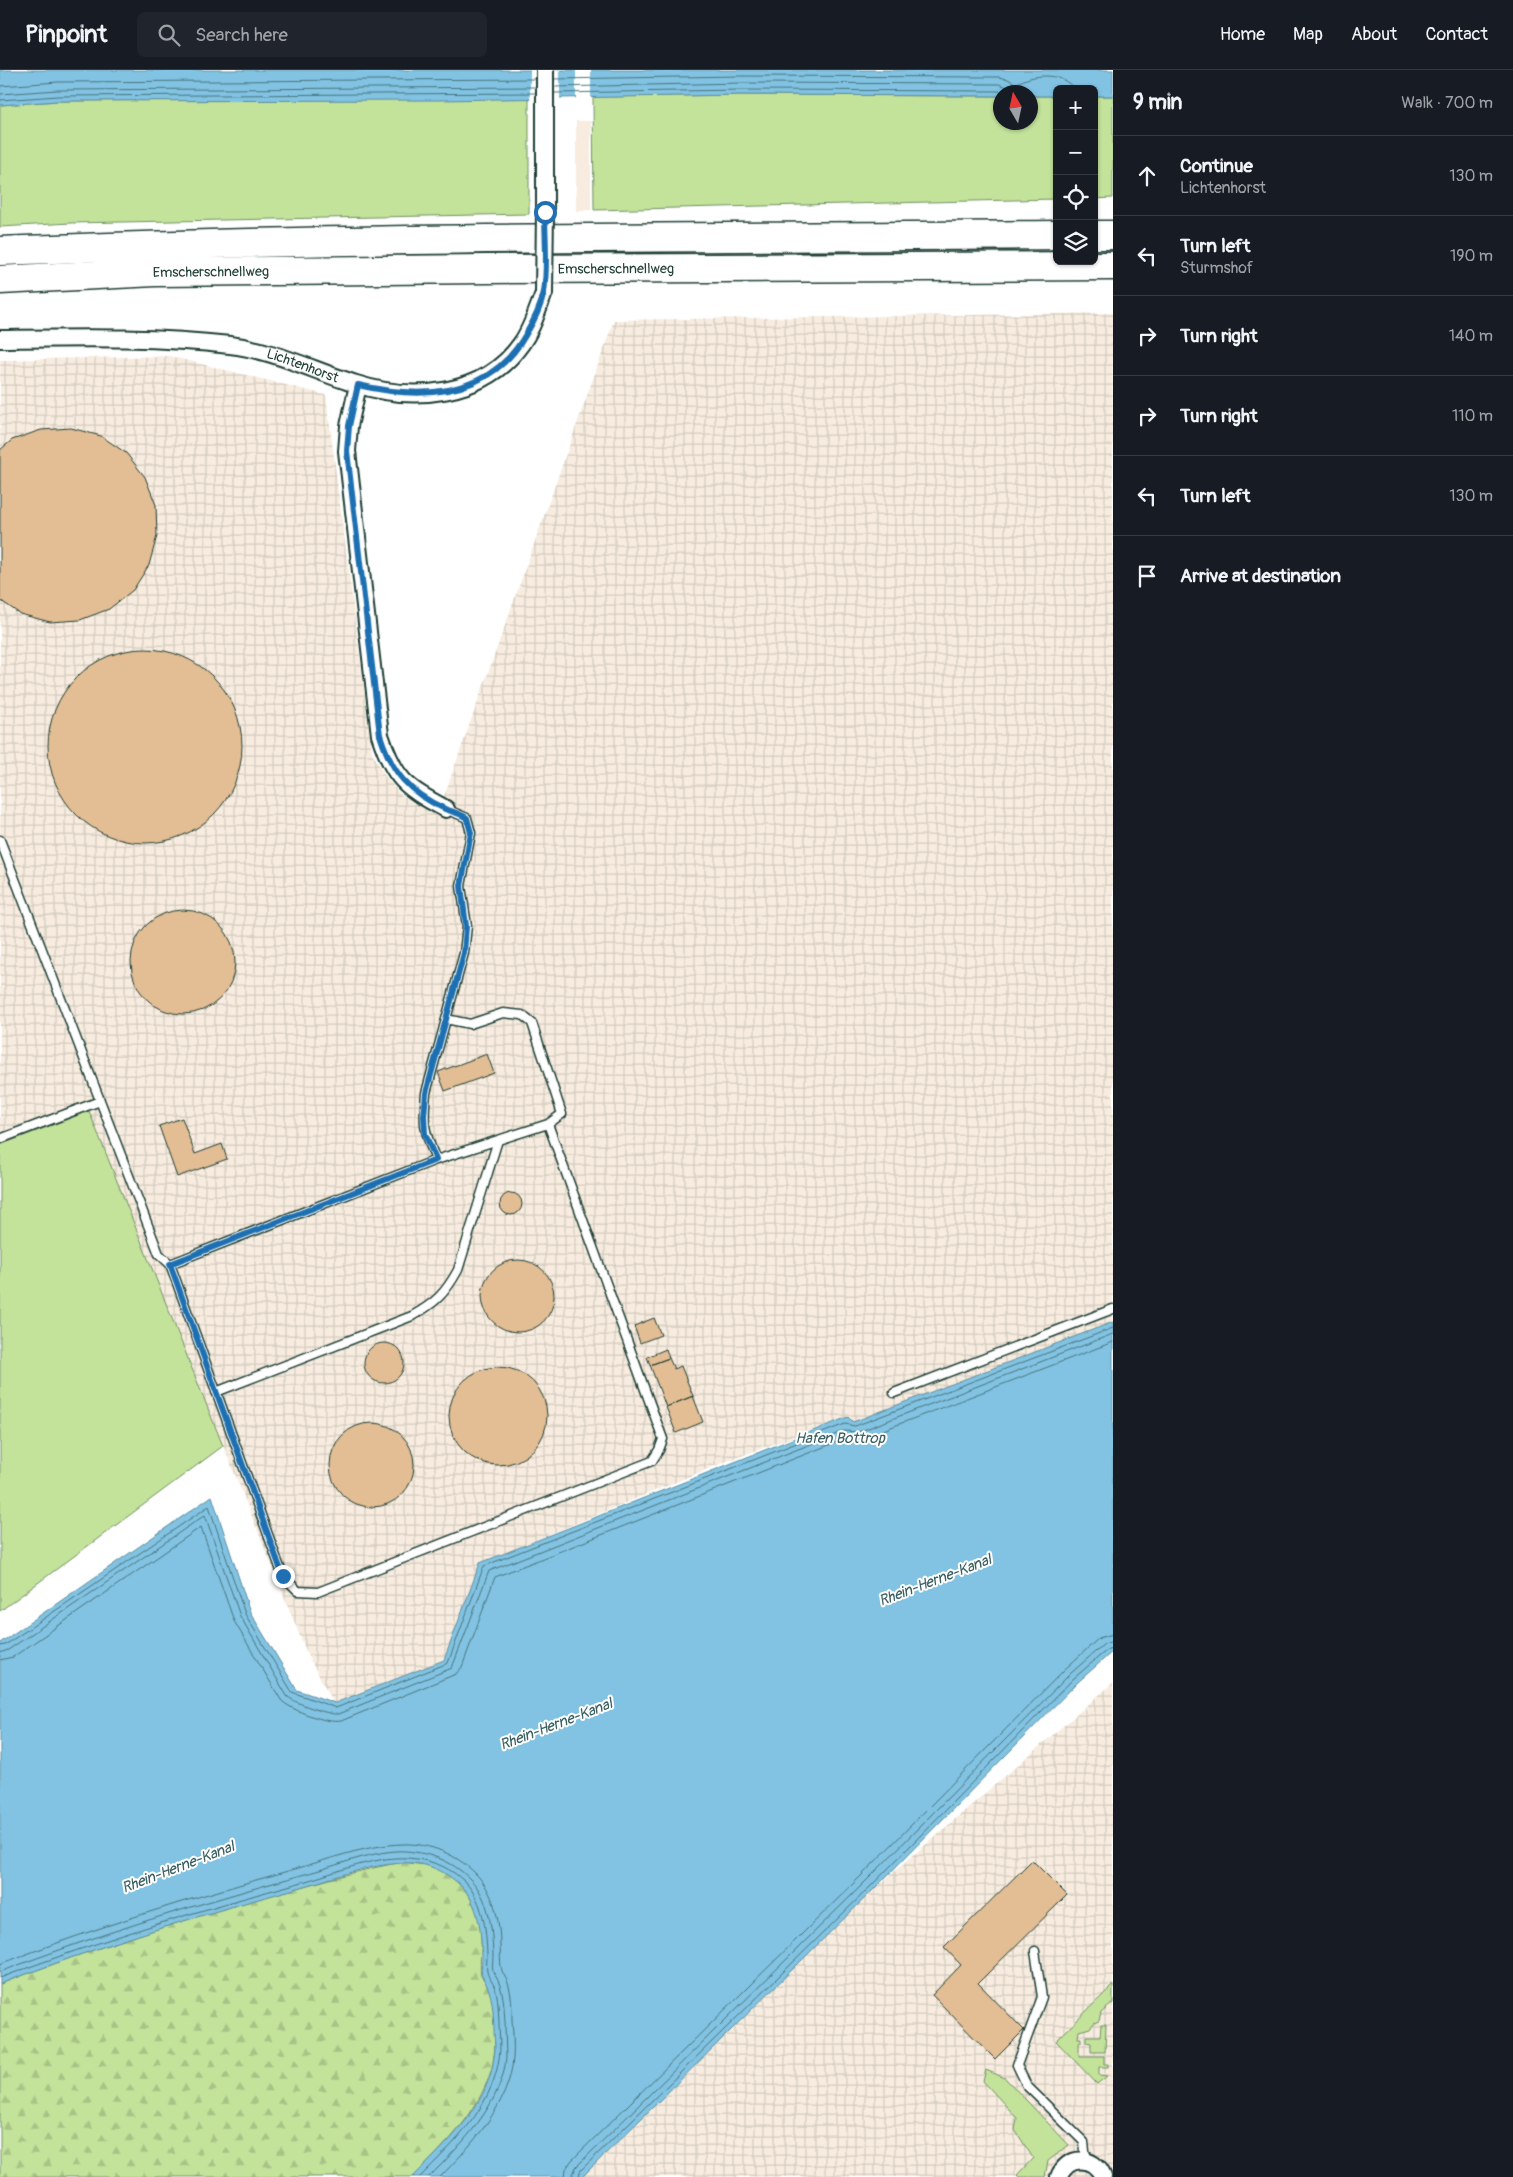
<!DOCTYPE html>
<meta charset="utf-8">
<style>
body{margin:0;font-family:Pangolin,sans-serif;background:#20242c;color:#f1f3f6}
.controls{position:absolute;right:15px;top:15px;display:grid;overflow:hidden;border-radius:8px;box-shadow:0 1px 4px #0004}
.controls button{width:45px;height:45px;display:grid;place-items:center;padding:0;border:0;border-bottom:1px solid #363941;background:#171b24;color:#f1f3f6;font:25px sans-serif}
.compass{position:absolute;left:993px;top:15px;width:45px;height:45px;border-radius:50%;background:#171b24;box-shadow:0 1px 4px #0004;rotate:351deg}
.stop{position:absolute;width:15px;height:15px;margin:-11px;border:4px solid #1f6fb2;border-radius:50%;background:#fff}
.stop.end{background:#1f6fb2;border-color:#fff;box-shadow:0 1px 5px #0008}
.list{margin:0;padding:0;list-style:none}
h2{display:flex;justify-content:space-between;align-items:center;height:65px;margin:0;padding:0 20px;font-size:21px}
h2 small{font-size:16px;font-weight:400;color:#9ea1a6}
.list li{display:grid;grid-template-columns:32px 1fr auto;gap:15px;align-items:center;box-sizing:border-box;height:80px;padding:0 20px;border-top:1px solid #363941}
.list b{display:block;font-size:19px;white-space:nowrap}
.list p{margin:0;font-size:16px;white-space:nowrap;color:#9ea1a6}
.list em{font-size:16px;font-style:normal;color:#9ea1a6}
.icon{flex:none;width:28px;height:28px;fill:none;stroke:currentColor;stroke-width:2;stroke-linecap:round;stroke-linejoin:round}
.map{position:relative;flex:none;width:1113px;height:2107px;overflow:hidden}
header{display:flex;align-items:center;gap:30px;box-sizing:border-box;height:70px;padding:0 25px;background:#171b24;border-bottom:1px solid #363941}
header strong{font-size:24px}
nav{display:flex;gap:28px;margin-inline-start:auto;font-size:18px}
.search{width:350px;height:45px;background:#20242c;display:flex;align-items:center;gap:12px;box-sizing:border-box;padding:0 18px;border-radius:8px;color:#9ea1a6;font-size:19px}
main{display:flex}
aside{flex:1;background:#171b24}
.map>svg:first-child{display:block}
.built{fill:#f7ecdf}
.industrial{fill:url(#industrial-grid)}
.grass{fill:#c3e29a;stroke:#719067}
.forest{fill:url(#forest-firs);stroke:#719067}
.water{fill:#82c3e3;stroke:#5a8d9d}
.pier{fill:#fff}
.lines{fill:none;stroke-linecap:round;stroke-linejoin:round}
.shore{stroke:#47737a;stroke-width:1}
.building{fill:#e3be94;stroke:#1f3d34}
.service-casing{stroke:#1f3d34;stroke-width:11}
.minor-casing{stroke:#1f3d34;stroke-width:20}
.motorway-casing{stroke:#1f3d34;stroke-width:31}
.service{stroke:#fff;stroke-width:8}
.minor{stroke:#fff;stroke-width:16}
.motorway{stroke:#fff;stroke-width:28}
.minor-bridge-casing{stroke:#1f3d34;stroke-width:20;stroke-linecap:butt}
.minor-bridge{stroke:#fff;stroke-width:16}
.route{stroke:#1f6fb2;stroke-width:6}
.labels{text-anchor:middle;stroke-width:4;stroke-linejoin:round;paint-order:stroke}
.street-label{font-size:14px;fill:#1f3d34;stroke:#fff}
.water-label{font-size:15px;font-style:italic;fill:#385e60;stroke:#fff}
</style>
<header>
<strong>Pinpoint</strong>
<div class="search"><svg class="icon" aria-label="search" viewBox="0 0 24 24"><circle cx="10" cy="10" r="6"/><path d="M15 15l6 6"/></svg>Search here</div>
<nav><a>Home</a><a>Map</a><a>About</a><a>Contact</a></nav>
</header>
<main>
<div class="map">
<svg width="1113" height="2107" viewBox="0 0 1113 2107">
<defs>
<pattern id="industrial-grid" width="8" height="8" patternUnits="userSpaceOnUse" patternTransform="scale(1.25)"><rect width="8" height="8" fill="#f7ecdf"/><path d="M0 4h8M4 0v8" fill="none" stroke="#d3cbc0"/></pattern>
<pattern id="forest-firs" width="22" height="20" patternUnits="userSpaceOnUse" patternTransform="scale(1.25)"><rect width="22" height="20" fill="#c3e29a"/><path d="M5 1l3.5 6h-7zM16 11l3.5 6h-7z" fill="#a7c385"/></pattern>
</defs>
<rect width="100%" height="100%" fill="#fff"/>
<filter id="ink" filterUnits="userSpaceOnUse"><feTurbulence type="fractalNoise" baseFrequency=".02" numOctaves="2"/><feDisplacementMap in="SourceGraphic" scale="10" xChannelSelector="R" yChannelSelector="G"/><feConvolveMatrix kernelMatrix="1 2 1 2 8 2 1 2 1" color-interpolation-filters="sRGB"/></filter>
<g filter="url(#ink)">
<!-- built -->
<path class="built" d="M576 51H591V140L576 141Z"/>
<!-- industrial -->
<path class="industrial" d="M1113 243V1252L853 1352 848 1347 722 1393 480 1493 444 1590 334 1633 308 1586 89 1042 0 1075V290L169 286 326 325 372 682 385 706 401 725 438 743 614 250Z
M1113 1613V2107H582L874 1819Z"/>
<!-- grass -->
<path class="grass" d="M741 25 1000 26 1001 52H1030L1031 26H1057V129L594 140 593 27Z
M1094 26H1113V128L1094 129Z
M529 28V144L71 153 0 157V35L58 31Z
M89 1041 223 1376 0 1541V1075Z
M1113 1915V1933L1101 1943 1099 1951 1094 1953 1090 1958 1079 1961 1078 1968H1081V1972L1079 1973V1986H1104V1994H1108V1997H1099V2005L1107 2006 1097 2014 1056 1971Z
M1101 1955H1106L1105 1982H1091V1973L1086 1972V1966H1100Z
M986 2000 1005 2008 1069 2075 1048 2091 1045 2107H1019L1017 2105 1033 2088 1015 2060 1017 2048 983 2011Z"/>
<!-- forest -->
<path class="forest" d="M404 1792C412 1794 422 1794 430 1796 460 1806 480 1833 481 1865 482 1874 479 1900 481 1906 483 1909 487 1912 488 1915 497 1933 497 1983 491 2001 477 2045 445 2075 413 2107H0V1914C90 1879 182 1850 275 1824 318 1813 360 1799 404 1792Z"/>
<!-- water -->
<path class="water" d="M0 0H1113V26H1094V19H1057V26H1031L1030 22H1001L1000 26 741 25 440 30 58 31 0 35Z
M1113 1252V1581L1078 1612 874 1819 582 2107H413C446 2074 488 2037 494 1987 496 1978 494 1968 494 1959 493 1940 493 1924 483 1908 480 1903 482 1895 482 1888 481 1863 480 1835 461 1816 446 1801 424 1791 402 1793 365 1795 328 1810 291 1820 193 1847 95 1877 0 1914V1573L212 1426 250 1542 297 1620 335 1633 444 1590 480 1493 848 1347 853 1352Z"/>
<!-- pier -->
<path class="pier" d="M530 0H560V30L530 31Z
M576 0H591V30H576Z"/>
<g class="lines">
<!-- shore -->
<path class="shore" d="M554 9 741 6 999 7 1008 9 1016 14C1031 4 1062 1 1074 19
M0 16 58 12 536 9
M554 17 741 13 999 14 1007 17 1011 22
M554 23 741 20 999 21 1004 22
M0 24 58 20 536 17
M0 30 58 26 536 23
M0 1576 5 1575 209 1436 245 1544 292 1622 336 1638 448 1593 484 1496 845 1354 855 1356 1113 1258
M0 1583 8 1580 205 1445 240 1546 287 1626C294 1633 329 1645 338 1644L452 1598 489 1501 844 1361 858 1362 1113 1264
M0 1590 13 1587 201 1457 234 1551 281 1630C290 1640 328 1654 341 1651L456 1604 462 1597 495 1507 844 1369H860L1113 1272
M0 1894C94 1858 191 1828 288 1801 325 1791 364 1775 403 1774 429 1773 456 1784 475 1803 494 1822 500 1850 500 1876 501 1886 499 1897 504 1905 512 1917 512 1936 512 1950 513 1962 514 1975 513 1988 510 2034 471 2076 440 2107
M0 1902C100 1863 202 1833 305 1804 334 1797 376 1779 406 1781 430 1783 452 1791 469 1808 490 1828 492 1858 493 1885 493 1892 491 1900 495 1905 504 1919 504 1937 505 1953 505 1964 506 1976 506 1987 503 2033 460 2076 429 2107
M0 1908C100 1870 203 1839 306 1811 334 1803 376 1786 406 1788 428 1789 449 1796 465 1812 484 1832 486 1859 487 1885 487 1893 485 1902 490 1909 499 1920 498 1938 499 1952 499 1964 501 1978 499 1989 491 2039 454 2073 420 2107
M565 2107 566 2099 571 2091 861 1806 1065 1599 1099 1568 1113 1564
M572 2107 576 2097 866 1811 1070 1604 1104 1574 1113 1571
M579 2107 580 2101 871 1816 1074 1608 1108 1579 1113 1578"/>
</g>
<!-- building -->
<path class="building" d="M71 358 101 366 126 383 145 407 156 435 157 466 149 495 133 520 109 539 80 550 50 552 20 544 0 530V380L12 370 41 360Z
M48 676a97 97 0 1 1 194 0a97 97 0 1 1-194 0Z
M131 892a52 52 0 1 1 104 0a52 52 0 1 1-104 0Z
M487 984 494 1003 445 1021 438 1002Z
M182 1048 195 1084 222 1074 227 1089 177 1107 159 1056Z
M500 1134a11 11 0 1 1 22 0a11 11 0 1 1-22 0Z
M482 1226a36 36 0 1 1 72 0a36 36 0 1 1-72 0Z
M654 1248 661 1265 640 1273 634 1256Z
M364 1293a20 20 0 1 1 40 0a20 20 0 1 1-40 0Z
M666 1279 669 1288 650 1295 647 1287Z
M669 1288 674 1299 681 1296 693 1326 666 1337 650 1295Z
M449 1346a49 49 0 1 1 98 0a49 49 0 1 1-98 0Z
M693 1326 703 1352 676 1363 666 1337Z
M330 1395a42 42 0 1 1 84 0a42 42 0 1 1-84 0Z
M1032 1790 1067 1825 978 1913 1024 1960 995 1989 932 1925 961 1895 944 1877Z"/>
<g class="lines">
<!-- service casing -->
<g class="service-casing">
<path id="service" d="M0 770 159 1184 170 1194 283 1506 298 1521 318 1522 652 1391 659 1380 663 1369 548 1054 436 1090 170 1194
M446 949 470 954 503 943 522 945 532 953 562 1044 548 1054
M0 1069 100 1031
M436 1090C424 1061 423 1054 426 1023L464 883 467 856 461 816 471 763 467 748 446 739
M216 1322 412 1246C435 1233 445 1224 458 1200L498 1070
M894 1323 1113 1239
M1035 1881 1042 1927 1017 1995 1027 2016 1084 2072 1086 2090"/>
</g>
<!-- minor casing -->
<g class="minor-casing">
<g id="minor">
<path d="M545 0V141"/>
<path id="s1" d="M0 269C76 268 154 266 230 275 274 280 314 301 356 314 412 332 484 327 521 274 532 259 537 241 544 223"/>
<path d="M358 315 349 356 347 381 380 665C395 710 405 717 446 739"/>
<path d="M1059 2107C1067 2085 1094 2085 1103 2107"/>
</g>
</g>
<!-- motorway casing -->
<g class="motorway-casing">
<g id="motorway">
<path d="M1094 165H1113"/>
<path d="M0 181C352 166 705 168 1057 165"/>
<path id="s2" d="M0 210 155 202 488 199 1113 196"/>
</g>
</g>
<!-- service -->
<use href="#service" class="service"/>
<!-- minor -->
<use href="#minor" class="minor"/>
<!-- motorway -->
<use href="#motorway" class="motorway"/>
<!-- minor-bridge casing -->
<g class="minor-bridge-casing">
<path id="minor-bridge" d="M544 223 545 141"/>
</g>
<!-- minor-bridge -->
<use href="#minor-bridge" class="minor-bridge"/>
</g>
</g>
<g class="lines" filter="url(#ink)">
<!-- route -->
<path class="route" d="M283 1506 170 1194 436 1090 425 1064 424 1046 426 1023 464 883 466 856 461 816 471 763 467 748C460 743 453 742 445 739 408 722 392 703 380 665L347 381 349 356 358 315C422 330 490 328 526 264 534 251 541 236 544 222 548 196 545 168 545 142"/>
</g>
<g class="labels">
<!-- street labels -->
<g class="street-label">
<text dy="5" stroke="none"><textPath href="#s2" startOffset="616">Emscherschnellweg</textPath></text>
<text dy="5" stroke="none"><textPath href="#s2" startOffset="211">Emscherschnellweg</textPath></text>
<text dy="5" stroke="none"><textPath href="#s1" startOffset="306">Lichtenhorst</textPath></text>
</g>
<!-- water labels -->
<g class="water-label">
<text x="840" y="1373">Hafen Bottrop</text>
<text transform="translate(935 1510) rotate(-21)" y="5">Rhein-Herne-Kanal</text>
<text transform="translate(556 1654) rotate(-21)" y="5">Rhein-Herne-Kanal</text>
<text transform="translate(178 1797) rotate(-21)" y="5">Rhein-Herne-Kanal</text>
</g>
</g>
</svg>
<div class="controls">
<button>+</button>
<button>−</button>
<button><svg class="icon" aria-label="locate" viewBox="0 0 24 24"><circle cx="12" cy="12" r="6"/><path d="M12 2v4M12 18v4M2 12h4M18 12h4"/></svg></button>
<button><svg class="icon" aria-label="layers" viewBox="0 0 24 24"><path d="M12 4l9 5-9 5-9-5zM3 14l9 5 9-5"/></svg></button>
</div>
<svg class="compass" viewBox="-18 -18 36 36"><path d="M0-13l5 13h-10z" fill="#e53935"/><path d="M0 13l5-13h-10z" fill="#9ea1a6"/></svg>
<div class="stop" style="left:545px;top:142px"></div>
<div class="stop end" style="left:283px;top:1506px"></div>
</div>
<aside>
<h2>9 min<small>Walk · 700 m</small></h2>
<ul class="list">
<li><svg class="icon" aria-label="ahead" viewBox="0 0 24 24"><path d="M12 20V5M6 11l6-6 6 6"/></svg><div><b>Continue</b><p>Lichtenhorst</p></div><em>130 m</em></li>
<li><svg class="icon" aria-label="left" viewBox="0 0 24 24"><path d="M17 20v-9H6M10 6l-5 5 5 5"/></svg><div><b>Turn left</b><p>Sturmshof</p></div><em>190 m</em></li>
<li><svg class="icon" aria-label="right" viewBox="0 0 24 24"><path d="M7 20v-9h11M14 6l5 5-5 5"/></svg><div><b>Turn right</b></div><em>140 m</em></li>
<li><svg class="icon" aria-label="right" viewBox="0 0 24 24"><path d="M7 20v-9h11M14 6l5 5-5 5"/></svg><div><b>Turn right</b></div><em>110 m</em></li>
<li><svg class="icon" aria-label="left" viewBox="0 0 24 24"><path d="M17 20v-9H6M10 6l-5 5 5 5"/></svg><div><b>Turn left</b></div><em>130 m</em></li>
<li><svg class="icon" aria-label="arrive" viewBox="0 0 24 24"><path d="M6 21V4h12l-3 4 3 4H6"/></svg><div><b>Arrive at destination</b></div></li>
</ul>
</aside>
</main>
